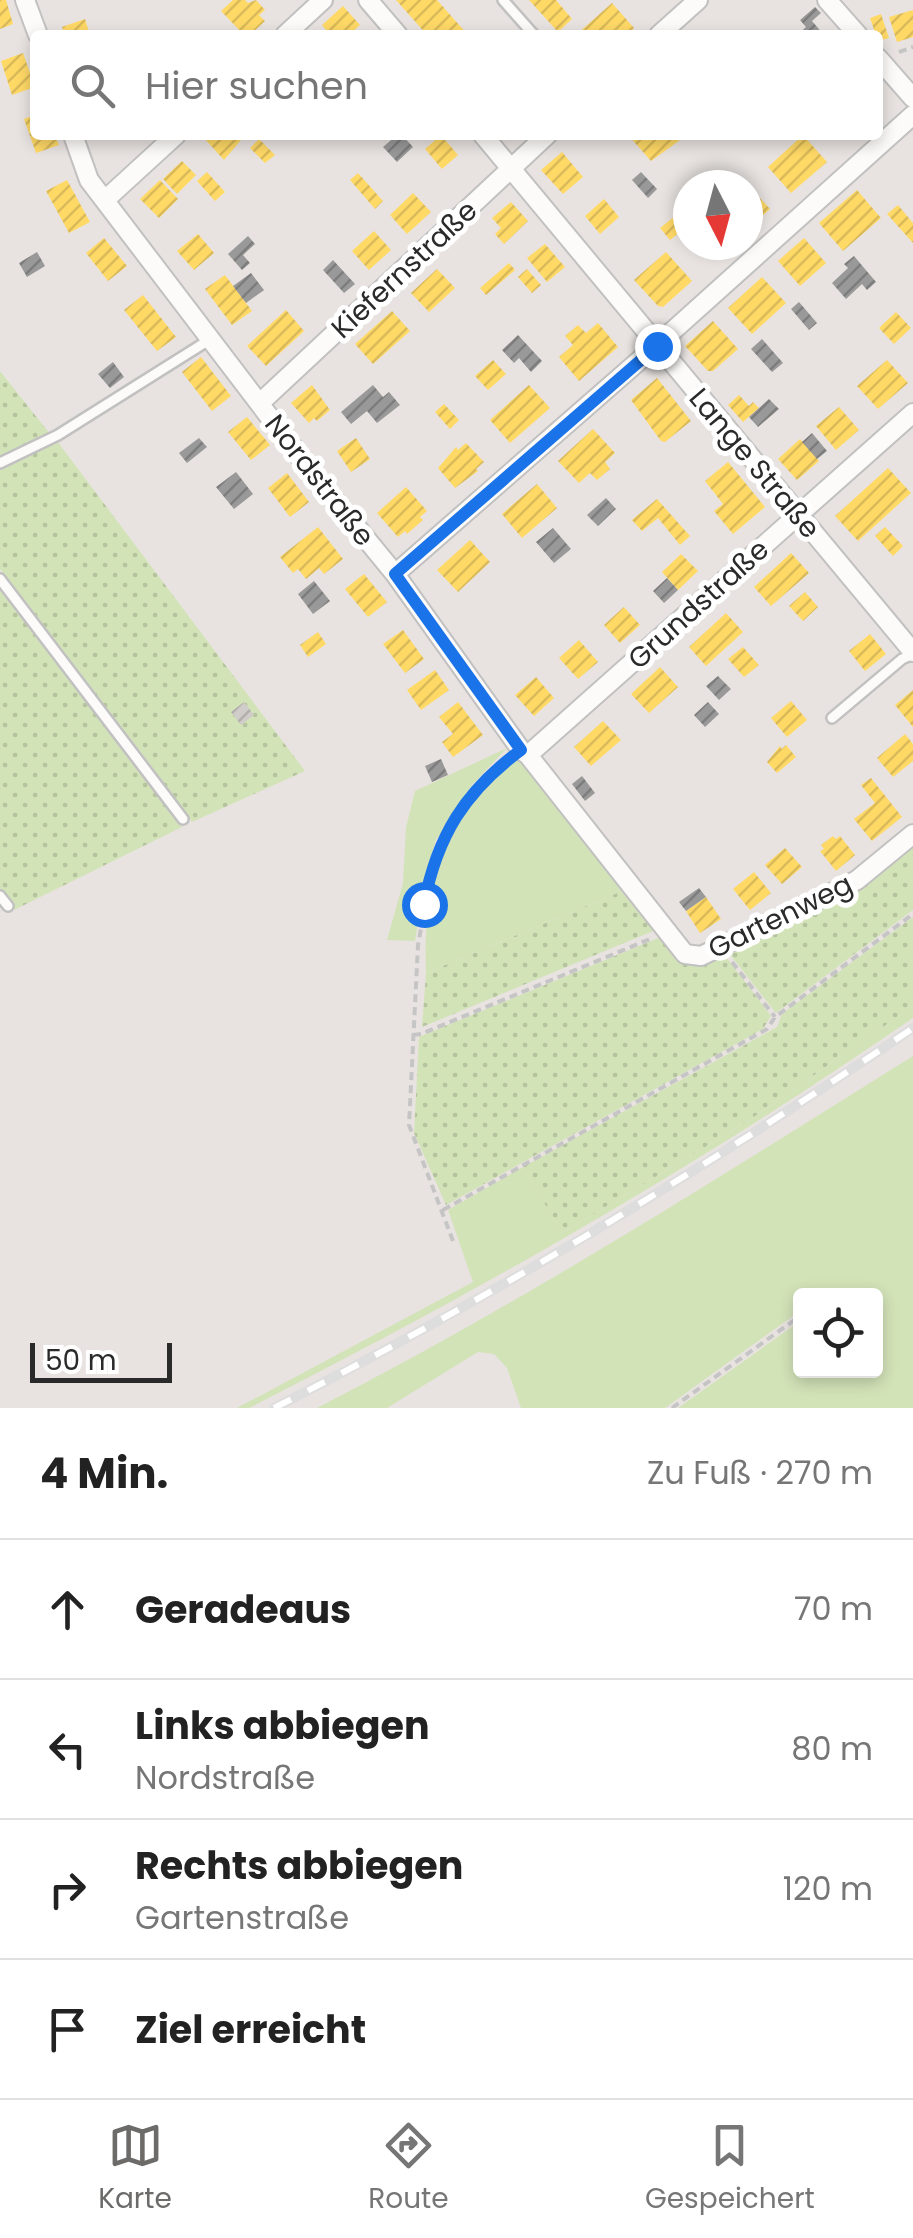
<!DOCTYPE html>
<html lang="de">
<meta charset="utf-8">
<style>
body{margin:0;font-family:Poppins,sans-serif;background:#f2f2f2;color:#222}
.controls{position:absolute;right:30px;bottom:30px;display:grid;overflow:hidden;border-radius:10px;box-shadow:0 5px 15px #0003}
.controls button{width:90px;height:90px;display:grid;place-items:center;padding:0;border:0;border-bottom:2px solid #e0e0e0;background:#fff;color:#222;font:50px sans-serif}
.compass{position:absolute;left:673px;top:170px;width:90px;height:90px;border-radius:50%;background:#fff;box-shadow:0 5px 15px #0003;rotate:174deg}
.scale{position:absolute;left:30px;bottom:25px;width:142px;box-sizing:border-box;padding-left:10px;border:5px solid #2a2a2a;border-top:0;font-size:28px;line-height:35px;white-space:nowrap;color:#2a2a2a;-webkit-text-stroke:8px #fff;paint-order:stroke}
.stop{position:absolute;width:30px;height:30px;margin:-22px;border:8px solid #1a73e8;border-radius:50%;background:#fff}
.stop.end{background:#1a73e8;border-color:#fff;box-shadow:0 2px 10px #0008}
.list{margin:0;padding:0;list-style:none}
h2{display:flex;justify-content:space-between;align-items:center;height:130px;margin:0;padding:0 40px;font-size:42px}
h2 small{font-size:32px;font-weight:400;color:#767676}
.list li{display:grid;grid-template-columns:65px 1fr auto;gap:30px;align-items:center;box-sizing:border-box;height:140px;padding:0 40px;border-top:2px solid #e0e0e0}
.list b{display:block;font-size:38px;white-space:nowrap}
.list p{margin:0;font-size:32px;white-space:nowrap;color:#767676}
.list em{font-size:32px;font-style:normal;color:#767676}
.icon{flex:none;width:55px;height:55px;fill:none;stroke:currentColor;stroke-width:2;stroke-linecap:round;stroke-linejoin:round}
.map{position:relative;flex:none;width:913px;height:1408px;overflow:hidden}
.search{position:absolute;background:#fff;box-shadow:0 5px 15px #0003;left:30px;right:30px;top:30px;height:110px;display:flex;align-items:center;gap:25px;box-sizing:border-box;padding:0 35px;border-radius:10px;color:#767676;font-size:38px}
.sheet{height:690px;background:#fff}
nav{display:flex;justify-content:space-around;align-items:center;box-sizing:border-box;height:140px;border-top:2px solid #e0e0e0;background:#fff;font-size:28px;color:#767676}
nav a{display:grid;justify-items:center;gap:5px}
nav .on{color:#6c6b6a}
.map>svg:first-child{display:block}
.grass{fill:#d3e3b8}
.garden{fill:url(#garden-dots)}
.homes{fill:url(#homes-hatch)}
.industry{fill:url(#industry-hatch)}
.building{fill:url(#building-hatch)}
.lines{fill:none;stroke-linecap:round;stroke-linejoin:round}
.lane-casing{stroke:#c2c1c1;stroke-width:14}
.street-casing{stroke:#c2c1c1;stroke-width:22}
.path{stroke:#c6c5c5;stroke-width:4;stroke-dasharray:8 5;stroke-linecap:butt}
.lane{stroke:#fcfbfa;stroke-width:9}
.street{stroke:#fcfbfa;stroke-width:18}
.rail-casing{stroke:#deddde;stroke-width:10}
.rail{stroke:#fff;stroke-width:6;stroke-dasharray:19;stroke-linecap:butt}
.route{stroke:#1a73e8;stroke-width:12}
.labels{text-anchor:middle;stroke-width:10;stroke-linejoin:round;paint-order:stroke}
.street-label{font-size:28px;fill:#2a2a2a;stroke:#fff}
</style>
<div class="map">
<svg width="913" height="1408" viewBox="0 0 913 1408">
<defs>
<pattern id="garden-dots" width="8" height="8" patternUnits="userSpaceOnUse" patternTransform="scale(2.5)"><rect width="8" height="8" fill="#d3e3b8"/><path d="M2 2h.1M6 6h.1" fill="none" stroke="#b5c39e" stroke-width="1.8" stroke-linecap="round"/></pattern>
<pattern id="homes-hatch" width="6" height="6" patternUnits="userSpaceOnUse" patternTransform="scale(2.5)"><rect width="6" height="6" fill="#ffd966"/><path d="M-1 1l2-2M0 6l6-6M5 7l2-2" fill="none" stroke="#dbba59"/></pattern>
<pattern id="industry-hatch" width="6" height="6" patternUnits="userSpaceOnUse" patternTransform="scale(2.5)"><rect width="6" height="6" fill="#999"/><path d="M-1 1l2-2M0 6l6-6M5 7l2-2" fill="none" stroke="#7d7d7d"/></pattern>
<pattern id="building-hatch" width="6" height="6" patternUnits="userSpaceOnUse" patternTransform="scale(2.5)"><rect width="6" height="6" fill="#cfccc9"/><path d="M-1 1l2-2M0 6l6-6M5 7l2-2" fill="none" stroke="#b2afad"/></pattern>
</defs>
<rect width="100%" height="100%" fill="#e8e3e0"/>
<!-- grass -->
<path class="grass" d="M507 748 472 785 457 806 445 831 436 839 423 889 415 941 387 940 403 883 406 827 415 791Z
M520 758 627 889 426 973C423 893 440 795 520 758Z
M913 1006V1018C702 1164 478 1292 249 1408H237L473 1282 448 1210 523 1167 562 1233 748 1121Z
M913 1056V1408H678L800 1321V1370H876V1296H800V1311L665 1408H521L507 1368 494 1354 478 1352 387 1408H317C522 1303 718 1178 913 1056Z"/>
<!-- garden -->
<path class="garden" d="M0 371 50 434 0 458Z
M57 441 305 771 192 822 0 569V470Z
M0 589 182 827 14 910 0 892Z
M913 841V910L776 1013 728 952Z
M627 889 658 929 422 1027 426 973Z
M913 917V1006L748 1121 562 1233 523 1167 777 1027 782 1014Z
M663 936 684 963 695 966 723 953 771 1016 763 1029 446 1205 414 1133 419 1037Z"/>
<!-- homes -->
<path class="homes" d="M0 0H6L13 24 0 29Z
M233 0H245L248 3 256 0 265 10 259 15 265 21 250 35H244L221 11Z
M396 0H437L468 35H427Z
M529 0H556L572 19 558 32Z
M612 3 634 28 627 35H576Z
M343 6 360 25 349 35H323L327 31 322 25Z
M913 10V37L897 42 889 17Z
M881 14 889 38 878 41 870 18Z
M85 19 90 35H65L62 27Z
M23 53 35 87 12 95 1 61Z
M35 115V135H55L59 145 36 153 24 119Z
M208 135H237L241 140 224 160 204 138Z
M441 135 458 155 442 169 425 149Z
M628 135H687L651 161Z
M803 135 827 162 791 193 768 167Z
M259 139 275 155 265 163 250 148Z
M562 152 583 177 563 194 541 170Z
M182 161 196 175 177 194 163 179Z
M207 172 225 192 215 201 197 181Z
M358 173 383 201 375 209 350 180Z
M67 180 90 222 69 233 46 191Z
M160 180 178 199 159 218 140 199Z
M748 185 770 209 748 229Z
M857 190 881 218 843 251 819 223Z
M413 193 431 212 407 234 390 215Z
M604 199 619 217 600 234 585 216Z
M511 202 528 221 504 244 495 234 501 228 492 218Z
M898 205 913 223V243L887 214Z
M675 216 685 228 670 240 660 228Z
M374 231 391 250 369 270 352 251Z
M198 234 214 253 194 270 177 251Z
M104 238 127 266 108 281 86 253Z
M804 238 826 263 800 286 778 261Z
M545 244 565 267 547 282 527 258Z
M666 252 692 281 663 307 658 306 634 280Z
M509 263 515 270 486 295 480 288Z
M437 269 455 288 429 312 411 293Z
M527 269 541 285 532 293 518 277Z
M225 275 252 311 232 325 205 289Z
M762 277 786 303 752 334 728 308Z
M143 295 176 337 157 351 124 310Z
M286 310 304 331 266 366 247 346Z
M392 311 410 331 373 364 355 344Z
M896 312 911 328 894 344 879 328Z
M713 321 738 349 713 371H708L685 346Z
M598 323 618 347 579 381 559 357 573 345 565 336 578 325 586 333Z
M201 357 231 396 212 411 182 372Z
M493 360 506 374 488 390 475 376Z
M887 360 908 383 878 409 857 386Z
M657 378 691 421 665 442 661 441 631 400Z
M312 385 330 410 317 421 314 418 309 423 291 403Z
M529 385 550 408 510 443 490 420Z
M739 395 749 406 753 402 759 408 743 422 728 405Z
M444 404 459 420 450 429 435 412Z
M839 407 859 430 836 450 816 426Z
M247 417 270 445 251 460 228 432Z
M593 429 615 453 605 462 610 469 597 480 590 473 579 483 558 461Z
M356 438 370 459 351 472 337 451Z
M800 439 819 461 797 480 778 459Z
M466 443 484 462 476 469 478 471 455 488 438 468 456 447 458 450Z
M728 462 765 507 733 534 714 511 723 504 705 481Z
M888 468 911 493 858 541 835 516Z
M287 473 309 502 290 517 268 488Z
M537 484 557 508 522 538 502 514Z
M406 487 427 511 420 517 423 520 407 534 405 531 398 537 377 513Z
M657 499 690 536 680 545 658 518 642 531 632 520Z
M318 527 343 559 324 574 319 568 306 579 298 569 293 573 280 557Z
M885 527 903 546 893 556 875 536Z
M470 540 490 562 458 592 437 570Z
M791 553 809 573 771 606 754 587Z
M681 554 698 571 678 590 662 572Z
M364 574 387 602 368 617 345 589Z
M805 592 818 607 803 621 789 606Z
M624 607 640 625 620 643 604 625Z
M726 613 743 632 706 666 689 647Z
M403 630 424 659 405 673 383 644Z
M318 632 326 644 308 657 300 645Z
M870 634 886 654 865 671 849 651Z
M579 640 598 662 578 679 559 658Z
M743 647 759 665 744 677 728 659Z
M660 667 678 687 649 713 631 694Z
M435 670 449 690 421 710 407 690Z
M536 677 554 698 534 716 515 695Z
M913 690V727L895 705Z
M791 701 807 720 787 737 771 718Z
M458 702 483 735 453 757 442 742 453 734 439 717Z
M603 721 621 740 591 766 574 747Z
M905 734 913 744V761L893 777 877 758Z
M786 745 796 757 777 773 767 762 780 746 782 749Z
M871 778 902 817 872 841 854 819 875 803 861 785Z
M833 836 836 839 840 836 855 855 836 871 820 851 824 849 821 845Z
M785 848 802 867 782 884 765 865Z
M754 872 771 893 750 910 733 889Z
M706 897 721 919 700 933 686 911Z"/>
<!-- industry -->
<path class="industry" d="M815 7 821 13 812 21 824 35H797L806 27 800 20Z
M397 135H402L413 147 397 162 383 147Z
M641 172 657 189 648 198 632 180Z
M248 236 255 244 243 255 250 263 242 270 228 254Z
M37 252 45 266 27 277 19 263Z
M854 256 876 282 867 290 862 284 846 299 832 283 848 268 844 264Z
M333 260 355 284 344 293 323 270Z
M251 273 264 290 246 303 233 286Z
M799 302 817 323 809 330 791 309Z
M518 335 542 361 531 372 519 358 514 363 502 350Z
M762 339 783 363 772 372 751 349Z
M113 362 124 377 110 388 98 374Z
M373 385 383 397 389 392 400 405 377 423 367 411 351 424 341 412Z
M769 399 779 409 758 427 749 417Z
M812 433 827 451 817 459 802 442Z
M199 438 207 447 187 463 179 453Z
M236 472 253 494 234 509 216 487Z
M606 498 616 509 598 526 587 515Z
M553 528 571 549 554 563 536 542Z
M667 578 678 590 664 603 653 591Z
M314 581 330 601 313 614 298 594Z
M718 676 731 689 719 700 706 686Z
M708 702 719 714 705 727 694 715Z
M441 759 448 775 432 782 425 766Z
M582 776 595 793 585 801 572 784Z
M699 888 706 897 686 911 679 902Z"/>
<!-- building -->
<path class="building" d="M244 702 254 715 241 725 231 712Z"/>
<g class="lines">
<!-- lane casing -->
<g class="lane-casing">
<path id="lane" d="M503 0 534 35
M0 463 58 435 209 340
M0 579 183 819
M832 718 902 659 913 654
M0 896 8 906"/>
</g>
<!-- street casing -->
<g class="street-casing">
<path id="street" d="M25 0 38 35
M368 0 398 35
M827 0 858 35
M285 35 323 0
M659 35 698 0
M878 58 913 98
M73 135 89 180 313 474 395 574 521 750 528 755 685 954 701 956 840 889 857 880 913 834
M483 135 913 652
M105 200 176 135
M260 403 547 135
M395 574 657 345 913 115
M528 755 913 413"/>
</g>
<!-- path -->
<path class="path" d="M899 52 913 47
M732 962 775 1017
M413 1035 421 1034 650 939
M443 1210 767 1029 775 1017 913 914
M453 1241 409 1125 418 945 432 866 459 810 488 774 506 761
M672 1408 800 1316"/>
<!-- lane -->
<use href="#lane" class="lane"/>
<!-- street -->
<use href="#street" class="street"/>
<!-- rail casing -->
<g class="rail-casing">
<path id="rail" d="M274 1408C495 1296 707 1167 913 1028"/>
</g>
<!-- rail -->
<use href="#rail" class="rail"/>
</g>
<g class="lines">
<!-- route -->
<path class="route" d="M424 904C437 836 465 791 521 750L395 574 657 346"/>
</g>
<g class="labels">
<!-- street labels -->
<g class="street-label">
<text transform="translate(404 269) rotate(-43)" y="10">Kiefernstraße</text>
<text transform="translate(755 463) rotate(50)" y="10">Lange Straße</text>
<text transform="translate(320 480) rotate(52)" y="10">Nordstraße</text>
<text transform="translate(698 604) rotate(-42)" y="10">Grundstraße</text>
<text transform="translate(780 916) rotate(-26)" y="10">Gartenweg</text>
</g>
</g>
</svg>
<div class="controls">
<button><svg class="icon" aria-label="locate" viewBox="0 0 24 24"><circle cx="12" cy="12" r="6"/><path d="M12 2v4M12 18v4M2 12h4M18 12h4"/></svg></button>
</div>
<svg class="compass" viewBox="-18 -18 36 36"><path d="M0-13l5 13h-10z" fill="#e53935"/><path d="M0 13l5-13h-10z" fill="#767676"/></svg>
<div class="scale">50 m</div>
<div class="stop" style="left:424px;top:904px"></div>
<div class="stop end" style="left:657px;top:346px"></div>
<div class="search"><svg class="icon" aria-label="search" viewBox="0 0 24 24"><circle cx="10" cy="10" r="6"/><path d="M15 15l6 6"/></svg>Hier suchen</div>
</div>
<section class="sheet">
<h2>4 Min.<small>Zu Fuß · 270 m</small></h2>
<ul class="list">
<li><svg class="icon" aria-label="ahead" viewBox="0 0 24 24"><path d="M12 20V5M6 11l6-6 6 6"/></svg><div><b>Geradeaus</b></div><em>70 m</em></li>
<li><svg class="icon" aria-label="left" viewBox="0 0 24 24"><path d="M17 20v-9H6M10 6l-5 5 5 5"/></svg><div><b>Links abbiegen</b><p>Nordstraße</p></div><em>80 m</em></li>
<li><svg class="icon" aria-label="right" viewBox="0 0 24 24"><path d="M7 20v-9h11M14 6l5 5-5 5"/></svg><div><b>Rechts abbiegen</b><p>Gartenstraße</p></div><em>120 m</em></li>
<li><svg class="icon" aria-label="arrive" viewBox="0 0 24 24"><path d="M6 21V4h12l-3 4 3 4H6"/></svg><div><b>Ziel erreicht</b></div></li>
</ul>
</section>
<nav>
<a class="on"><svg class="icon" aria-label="map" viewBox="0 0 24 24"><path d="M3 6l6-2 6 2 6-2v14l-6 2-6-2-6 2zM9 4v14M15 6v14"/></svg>Karte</a>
<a><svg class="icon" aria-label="directions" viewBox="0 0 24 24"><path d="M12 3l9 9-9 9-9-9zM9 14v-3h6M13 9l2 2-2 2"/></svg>Route</a>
<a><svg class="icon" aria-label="saved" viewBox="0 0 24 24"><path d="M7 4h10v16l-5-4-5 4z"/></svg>Gespeichert</a>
</nav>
